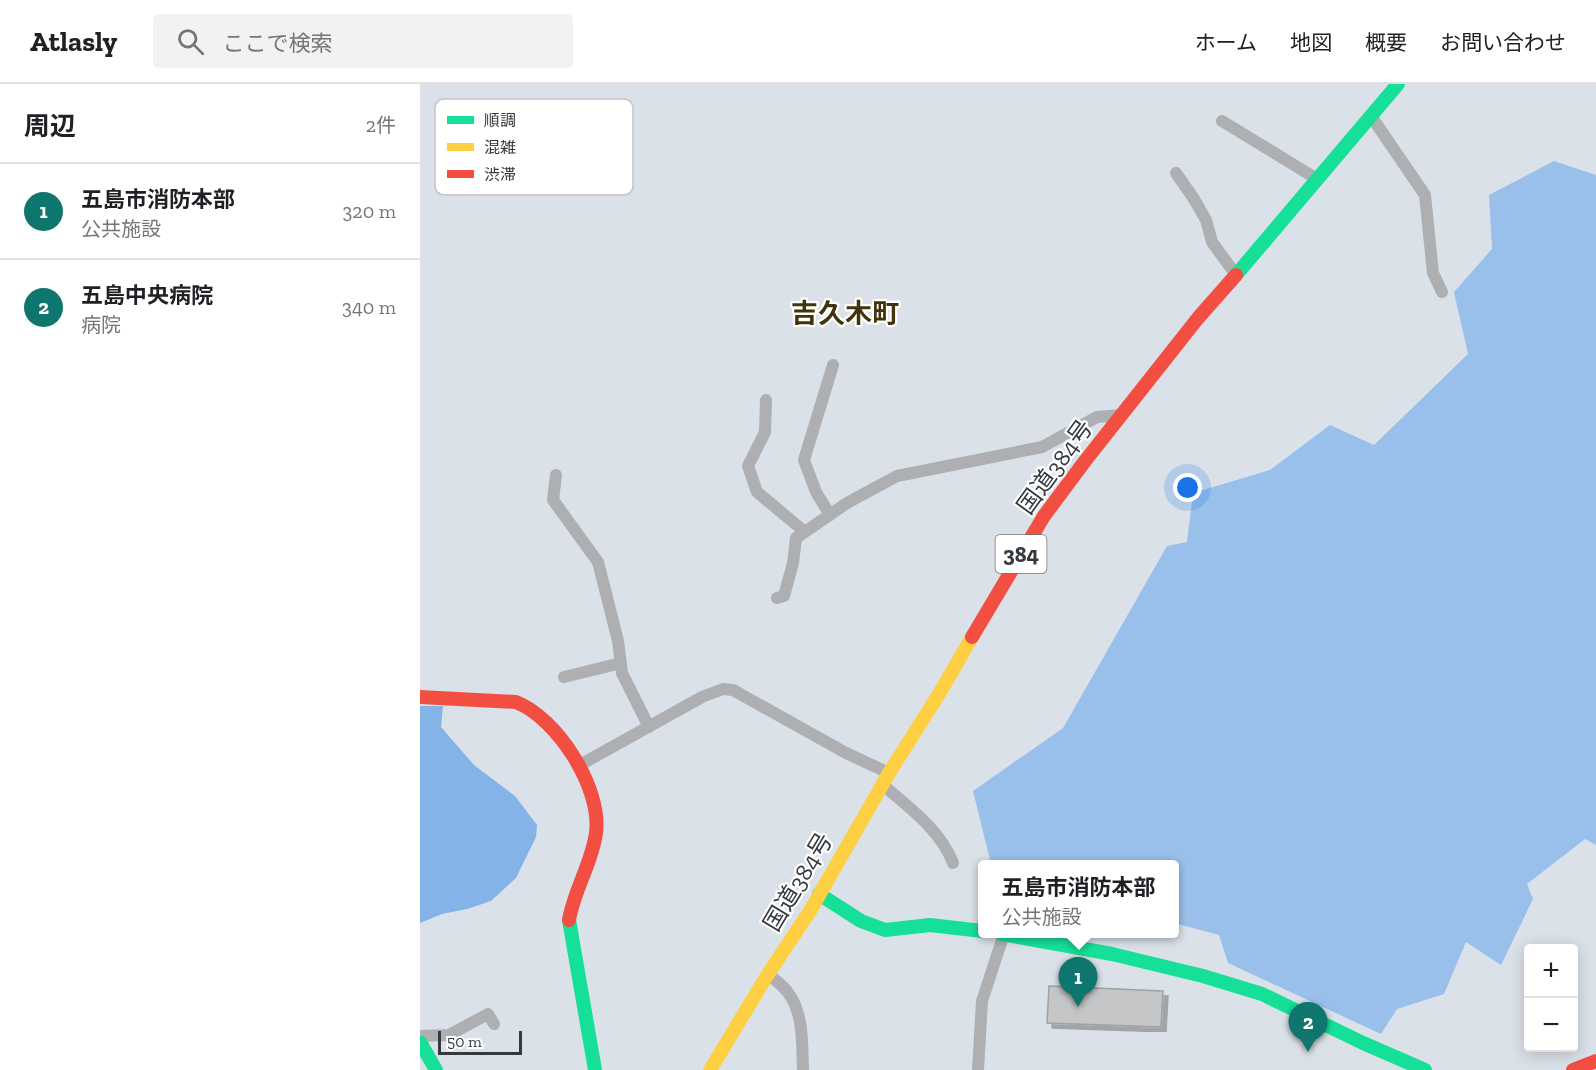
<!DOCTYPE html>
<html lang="ja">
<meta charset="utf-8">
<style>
body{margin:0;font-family:"Zilla Slab","Noto Sans JP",serif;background:#f2f2f2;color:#202124}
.controls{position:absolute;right:18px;bottom:18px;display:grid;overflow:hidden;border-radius:6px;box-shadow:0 3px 15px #0003}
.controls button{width:54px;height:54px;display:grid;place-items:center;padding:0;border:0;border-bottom:2px solid #e0e0e0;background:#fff;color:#202124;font:30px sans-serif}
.scale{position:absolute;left:18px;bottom:15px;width:84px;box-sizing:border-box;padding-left:6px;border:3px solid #34393d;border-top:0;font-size:16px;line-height:21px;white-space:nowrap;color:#34393d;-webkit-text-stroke:4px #fff;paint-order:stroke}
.you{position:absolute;left:768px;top:404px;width:21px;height:21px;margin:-15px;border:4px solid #fff;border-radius:50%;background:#1a73e8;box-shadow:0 0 0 9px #1a73e833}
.badge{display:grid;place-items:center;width:39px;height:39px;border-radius:50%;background:#0f766e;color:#fff;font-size:20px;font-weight:700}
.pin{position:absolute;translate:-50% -50px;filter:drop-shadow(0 2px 3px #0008)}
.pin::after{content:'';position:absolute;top:32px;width:21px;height:18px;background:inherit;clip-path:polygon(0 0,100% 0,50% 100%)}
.popup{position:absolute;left:558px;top:776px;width:201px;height:78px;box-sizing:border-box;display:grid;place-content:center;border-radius:6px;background:#fff;filter:drop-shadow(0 2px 4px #0005);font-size:20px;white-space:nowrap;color:#757577}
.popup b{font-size:22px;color:#202124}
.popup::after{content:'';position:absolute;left:50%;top:100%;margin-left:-12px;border:12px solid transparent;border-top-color:#fff}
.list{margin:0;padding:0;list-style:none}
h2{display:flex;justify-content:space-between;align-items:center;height:78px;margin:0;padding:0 24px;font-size:26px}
h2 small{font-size:20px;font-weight:400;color:#757577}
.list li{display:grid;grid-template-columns:39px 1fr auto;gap:18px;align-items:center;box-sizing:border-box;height:96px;padding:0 24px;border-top:2px solid #e0e0e0}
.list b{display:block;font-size:22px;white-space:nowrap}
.list p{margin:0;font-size:20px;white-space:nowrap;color:#757577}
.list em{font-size:20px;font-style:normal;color:#757577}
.icon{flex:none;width:33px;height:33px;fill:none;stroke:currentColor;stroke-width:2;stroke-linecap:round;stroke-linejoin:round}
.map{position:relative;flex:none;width:1176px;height:986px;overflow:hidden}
header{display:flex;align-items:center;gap:36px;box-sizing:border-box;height:84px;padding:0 30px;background:#fff;border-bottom:2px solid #e0e0e0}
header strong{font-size:28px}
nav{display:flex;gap:33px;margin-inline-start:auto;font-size:21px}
.search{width:420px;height:54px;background:#f2f2f2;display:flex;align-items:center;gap:15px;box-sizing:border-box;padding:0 21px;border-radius:6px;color:#757577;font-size:22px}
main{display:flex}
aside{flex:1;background:#fff}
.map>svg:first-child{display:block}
.forest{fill:#99c0ea}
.water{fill:#84b4e7}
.building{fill:#c4c6c7;stroke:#9fa1a2;stroke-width:1.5;filter:url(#shadow)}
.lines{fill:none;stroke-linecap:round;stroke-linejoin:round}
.street{stroke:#adafb2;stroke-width:12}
.fast{stroke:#16e098;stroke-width:14}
.slow{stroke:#ffcf43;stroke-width:14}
.jam{stroke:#f24e42;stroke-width:14}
.labels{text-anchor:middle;stroke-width:4.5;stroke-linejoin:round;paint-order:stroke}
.shield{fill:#fff;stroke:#717477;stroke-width:1.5}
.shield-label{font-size:22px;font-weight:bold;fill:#34393d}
.street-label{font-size:24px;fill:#34393d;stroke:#fff}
.quarter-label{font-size:27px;font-weight:bold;fill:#42340a;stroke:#fff}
.key{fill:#fff;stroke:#c2c4c5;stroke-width:1.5}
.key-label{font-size:16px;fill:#34393d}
</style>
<header>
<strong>Atlasly</strong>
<div class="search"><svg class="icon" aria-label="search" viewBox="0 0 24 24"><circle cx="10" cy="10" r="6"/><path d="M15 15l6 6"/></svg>ここで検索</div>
<nav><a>ホーム</a><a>地図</a><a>概要</a><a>お問い合わせ</a></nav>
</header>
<main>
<aside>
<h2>周辺<small>2件</small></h2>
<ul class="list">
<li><span class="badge">1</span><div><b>五島市消防本部</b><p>公共施設</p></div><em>320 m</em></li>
<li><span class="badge">2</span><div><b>五島中央病院</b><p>病院</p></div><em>340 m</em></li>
</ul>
</aside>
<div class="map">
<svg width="1176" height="986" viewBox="0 0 1176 986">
<defs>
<filter id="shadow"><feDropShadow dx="5" dy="5" stdDeviation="0" flood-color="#0004"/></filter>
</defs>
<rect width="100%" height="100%" fill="#dbe1e8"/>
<!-- forest -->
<path class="forest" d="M1134 77 1176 91V761L1165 755 1107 800 1113 815 1081 881 1046 858 1024 910 977 925 961 950 808 879 799 851 754 839V780H571L553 707 643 644 747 462 767 458 773 409 850 386 910 341 954 361 1048 270 1034 208 1072 165 1069 111Z"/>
<!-- water -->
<path class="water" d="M0 622H23L21 643 54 681 95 712 117 741 116 753 96 794 71 817 47 825 22 830 0 839Z"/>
<!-- building -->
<path class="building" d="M629 902 743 907 741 943 627 939Z"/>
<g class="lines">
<!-- street -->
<path class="street" d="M951 32 1005 111 1013 189 1022 208
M802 37 897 95
M756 89 774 115 786 136 792 158 816 191
M346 316 345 348 328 382 337 408 385 448
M136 391 133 416 178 478 198 557 202 589 229 643
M410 431 396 408 384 376 413 281
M357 514 364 512 373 479 376 454 427 419 477 392 622 363 677 333 702 331
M144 593 201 579
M158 682 282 613 303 605 313 606 426 669 469 689
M462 700C488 723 520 745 533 779
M348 890C355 896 364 902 369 910 384 931 382 962 383 986
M0 952 29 951 68 930 74 940
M558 986 562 917 584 850"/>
<!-- fast -->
<path class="fast" d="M816 191 978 0
M399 810 441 837 465 846 510 841 562 847
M149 836 175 986
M582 850 692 870 783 892 842 910 943 959 1005 986
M0 958 16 986"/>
<!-- slow -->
<path class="slow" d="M290 986 348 890 390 827 469 689 519 610 552 553"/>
<!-- jam -->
<path class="jam" d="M552 553 624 432 665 377 778 234 816 191
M0 613 96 618C137 634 182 704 176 749 172 779 154 806 149 836
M1153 986 1176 977"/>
</g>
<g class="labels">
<!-- shield labels -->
<rect class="shield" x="575.5" y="451" width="51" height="38" rx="4.5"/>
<g class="shield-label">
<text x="601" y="478">384</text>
</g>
<!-- street labels -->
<g class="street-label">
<text transform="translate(635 383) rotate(-54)" y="8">国道384号</text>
<text transform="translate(378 798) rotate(-59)" y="8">国道384号</text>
</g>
<!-- quarter labels -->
<g class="quarter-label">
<text x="425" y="239">吉久木町</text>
</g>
</g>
<!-- legend -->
<rect x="15" y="15" width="198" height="96" rx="9" class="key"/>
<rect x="27" y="32" width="27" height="8" fill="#16e098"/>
<rect x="27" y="59" width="27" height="8" fill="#ffcf43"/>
<rect x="27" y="86" width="27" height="8" fill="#f24e42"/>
<g class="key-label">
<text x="64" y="42">順調</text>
<text x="64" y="69">混雑</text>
<text x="64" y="96">渋滞</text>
</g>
</svg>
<div class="controls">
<button>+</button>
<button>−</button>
</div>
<div class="scale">50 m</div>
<div class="you"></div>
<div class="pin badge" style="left:658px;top:923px">1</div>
<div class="popup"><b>五島市消防本部</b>公共施設</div>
<div class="pin badge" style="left:888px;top:968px">2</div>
</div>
</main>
